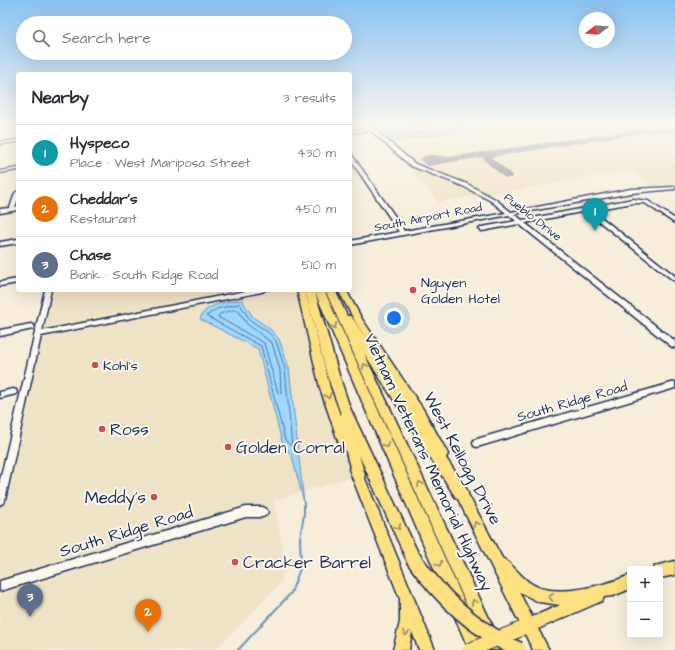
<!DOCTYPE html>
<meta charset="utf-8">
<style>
body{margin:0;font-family:"Architects Daughter",sans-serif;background:#f7f7f7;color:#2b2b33}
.controls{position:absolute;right:12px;bottom:12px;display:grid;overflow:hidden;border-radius:4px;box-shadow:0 4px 16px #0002}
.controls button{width:36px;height:36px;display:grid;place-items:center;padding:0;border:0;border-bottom:1px solid #e1e1e2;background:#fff;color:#2b2b33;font:20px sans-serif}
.compass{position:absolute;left:579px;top:12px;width:36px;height:36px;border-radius:50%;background:#fff;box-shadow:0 4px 16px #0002;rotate:254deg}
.you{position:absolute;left:394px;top:318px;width:14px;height:14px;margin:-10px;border:3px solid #fff;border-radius:50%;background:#1a73e8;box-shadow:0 0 0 6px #1a73e833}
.badge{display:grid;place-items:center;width:26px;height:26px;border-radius:50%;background:#111827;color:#fff;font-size:13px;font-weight:700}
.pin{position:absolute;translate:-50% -33px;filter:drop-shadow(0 1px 2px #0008)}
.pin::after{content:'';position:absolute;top:21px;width:14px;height:12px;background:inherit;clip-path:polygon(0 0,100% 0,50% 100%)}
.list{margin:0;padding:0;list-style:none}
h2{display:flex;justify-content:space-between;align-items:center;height:52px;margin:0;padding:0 16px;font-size:17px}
h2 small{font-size:13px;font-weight:400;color:#7c7c81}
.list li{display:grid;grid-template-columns:26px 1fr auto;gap:12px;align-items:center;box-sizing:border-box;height:56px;padding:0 16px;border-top:1px solid #e1e1e2}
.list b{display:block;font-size:15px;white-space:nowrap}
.list p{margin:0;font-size:13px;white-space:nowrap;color:#7c7c81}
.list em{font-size:13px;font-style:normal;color:#7c7c81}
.icon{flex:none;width:22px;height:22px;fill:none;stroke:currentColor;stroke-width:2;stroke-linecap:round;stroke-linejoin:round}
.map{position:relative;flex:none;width:675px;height:650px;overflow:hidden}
.search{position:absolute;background:#fff;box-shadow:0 4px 16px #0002;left:16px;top:16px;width:336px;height:44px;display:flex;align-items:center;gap:10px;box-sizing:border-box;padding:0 14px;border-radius:22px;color:#7c7c81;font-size:15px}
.panel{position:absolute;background:#fff;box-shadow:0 4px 16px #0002;left:16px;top:72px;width:336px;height:220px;border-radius:4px}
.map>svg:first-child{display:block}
.built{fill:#efe3c7}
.water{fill:#9ed7fe;stroke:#6a94be}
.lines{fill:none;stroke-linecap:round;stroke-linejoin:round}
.shore{stroke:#4f729e;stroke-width:1}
.stream-far1{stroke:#6a94be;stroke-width:1.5}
.stream{stroke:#6a94be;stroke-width:2}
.taxiway{fill:#888e9c;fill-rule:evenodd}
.minor-casing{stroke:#1b2f5e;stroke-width:3}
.major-casing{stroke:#1b2f5e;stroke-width:3}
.highway-casing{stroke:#1b2f5e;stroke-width:3}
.minor{fill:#fbf7ec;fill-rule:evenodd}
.major{fill:#fde080;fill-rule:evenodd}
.highway{fill:#fde080;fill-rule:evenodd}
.major-bridge-casing{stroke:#1b2f5e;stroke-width:16;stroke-linecap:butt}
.highway-bridge-casing{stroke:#1b2f5e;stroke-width:18;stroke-linecap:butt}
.major-bridge{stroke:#fde080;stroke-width:14}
.highway-bridge{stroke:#fde080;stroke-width:15}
.oneway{stroke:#8c886f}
.poi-dot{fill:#d1495b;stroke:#fbf7ec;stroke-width:1.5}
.labels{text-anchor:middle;stroke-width:4;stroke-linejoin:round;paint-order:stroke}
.far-street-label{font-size:12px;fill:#1b2f5e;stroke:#fbf7ec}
.poi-label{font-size:14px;fill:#1b2f5e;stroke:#fbf7ec;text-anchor:start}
.street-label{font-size:14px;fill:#1b2f5e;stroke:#fbf7ec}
.near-poi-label{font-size:17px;fill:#1b2f5e;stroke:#fbf7ec;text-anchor:start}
.near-street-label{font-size:17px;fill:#1b2f5e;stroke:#fbf7ec}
</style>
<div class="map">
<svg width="675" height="650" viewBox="0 0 675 650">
<rect width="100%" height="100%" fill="#f6eedb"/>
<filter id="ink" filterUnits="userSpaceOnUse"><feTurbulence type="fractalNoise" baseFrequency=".025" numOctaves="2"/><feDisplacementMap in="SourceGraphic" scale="8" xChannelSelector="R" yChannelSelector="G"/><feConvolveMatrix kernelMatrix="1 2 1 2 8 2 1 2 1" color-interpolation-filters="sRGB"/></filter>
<g filter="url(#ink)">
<!-- built -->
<path class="built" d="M502 125H675V185L654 187 630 171 512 191 511 190 438 202 387 142Z
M47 290H301L318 360 358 475 274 501 285 561 282 581 246 620 215 650H0V497Z"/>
<!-- water -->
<path class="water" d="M369 125H502L387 142Z
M242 300 253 317 270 329 279 339 289 368 304 503 292 456 282 442 258 349 200 319C204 304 229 301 242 300Z"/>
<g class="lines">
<!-- shore -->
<path class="shore" d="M375 125 389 137 473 125
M382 125 391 132 437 125
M240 304 250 320 268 332 276 341 285 369 292 447 285 440 261 346 206 316 217 309Z
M234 310H238L247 324 272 343 280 370 281 394 278 393 264 343 218 317 220 314Z"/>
<!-- stream-far1 -->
<path class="stream-far1" d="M229 290V294"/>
<!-- stream -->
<path class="stream" d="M238 650 291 593 301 566 300 539 304 514V501"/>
<!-- taxiway -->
<path class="taxiway" d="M648 128H675V132H648L491 157 511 174 512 176 511 178H505L485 161 483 157 428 166 420 160C427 151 439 156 448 157Z"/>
<!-- minor casing -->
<g class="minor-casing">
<path id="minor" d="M0 125H9L0 127Z
M364 125H369L415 164 467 184 495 199 511 212 631 189 675 187V189L631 193 514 214 522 220 633 199 648 201 675 219V223L673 222 645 203H633L592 210 675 276V281L673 280 586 211 525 223 675 341V348L672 347 519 224 482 231 479 229 482 227 516 221 509 215 350 245V241L399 232 388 215 350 159V155H352L394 215 404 231 506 213 491 201 463 186 411 166 370 130 350 133V131L367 128Z
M18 140V142L0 144V142Z
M18 168V170L0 173V171Z
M18 191V200L15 207 18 206V210L0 213V209L10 208 15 193Z
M18 239V243L0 246V242Z
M18 279V283L0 286V282Z
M45 290H51L42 331 251 290H265L262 292 41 336 5 500 3 503 0 505V480Z
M31 324 33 325 35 327 33 329 0 336V330Z
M675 382V388L477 447 474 446 473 443 474 440 477 439Z
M13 389 16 390 17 392 16 394 0 398V392Z
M246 507H263L266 509 268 512 266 515 263 517H246L0 591V581Z"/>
</g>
<!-- major casing -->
<g class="major-casing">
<path id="major" d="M297 290H305L330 388 351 444 349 448 345 449 341 448 339 444 320 388Z
M338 290H346L362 319 423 409 446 450 448 454 446 458 442 459 438 458 415 415 356 323Z
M355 463 359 465 361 469 435 650H419L412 632 409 650H393L400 622V599L349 469 351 465Z
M459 483 463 485 502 558C512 563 521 578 532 584 556 599 606 585 630 575V589L613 596 604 597 602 601 538 629 549 650H533L525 634 523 635 518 633 516 628 519 622 455 493 453 489 455 485ZM519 592 539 602 560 605 532 617Z
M675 561V575L660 578V569H654L655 566Z"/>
</g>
<!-- highway casing -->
<g class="highway-casing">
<path id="highway" d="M305 290H324L486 650H469L315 292 339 375 350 408 418 553 420 558 418 563 413 565 408 563 359 455 365 475 363 479 358 481 353 479 337 418 341 414 327 375Z
M325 290H335L347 316H351L466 488 468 493 466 498 461 500 456 498 364 353 504 650H487Z"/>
</g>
<!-- minor -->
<use href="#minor" class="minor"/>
<!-- major -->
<use href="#major" class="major"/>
<!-- highway -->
<use href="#highway" class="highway"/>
<!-- major-bridge casing -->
<g class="major-bridge-casing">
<path id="major-bridge" d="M470 650 519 630"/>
</g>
<!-- highway-bridge casing -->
<g class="highway-bridge-casing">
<path id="highway-bridge" d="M413 558C441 598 474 629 519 650"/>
</g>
<!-- major-bridge -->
<use href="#major-bridge" class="major-bridge"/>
<!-- highway-bridge -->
<use href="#highway-bridge" class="highway-bridge"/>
</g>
<!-- one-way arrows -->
<defs><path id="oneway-chevron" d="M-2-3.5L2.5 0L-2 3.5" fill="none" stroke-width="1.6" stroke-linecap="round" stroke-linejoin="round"/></defs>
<g class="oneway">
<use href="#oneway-chevron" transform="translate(334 326) rotate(66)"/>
<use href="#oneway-chevron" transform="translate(365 366) rotate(-115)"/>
<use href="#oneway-chevron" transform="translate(328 396) rotate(72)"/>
<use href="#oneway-chevron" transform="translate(386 445) rotate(66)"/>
<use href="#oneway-chevron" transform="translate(420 484) rotate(-115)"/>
<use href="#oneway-chevron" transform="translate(476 524) rotate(-117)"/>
<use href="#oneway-chevron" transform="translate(398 527) rotate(65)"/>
<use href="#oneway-chevron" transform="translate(439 564) rotate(66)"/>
<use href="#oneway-chevron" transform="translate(551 597) rotate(-170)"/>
<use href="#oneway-chevron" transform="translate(474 602) rotate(-114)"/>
<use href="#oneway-chevron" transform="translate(406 633) rotate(98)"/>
</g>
</g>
<!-- sky -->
<linearGradient id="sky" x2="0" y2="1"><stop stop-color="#8ac2f1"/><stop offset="0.58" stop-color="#fbf7ef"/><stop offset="1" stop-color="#fbf7ef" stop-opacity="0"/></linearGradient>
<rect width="675" height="216" fill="url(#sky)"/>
<!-- markers -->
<g class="poi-dot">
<circle cx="413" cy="290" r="4"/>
<circle cx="95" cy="365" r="4"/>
<circle cx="102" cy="429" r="4"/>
<circle cx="228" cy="447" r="4"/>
<circle cx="154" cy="497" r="4"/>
<circle cx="235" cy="562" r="4"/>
</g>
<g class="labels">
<!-- far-street labels -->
<g class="far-street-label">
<text transform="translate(428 217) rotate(-11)" y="4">South Airport Road</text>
<text transform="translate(533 217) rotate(38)" y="4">Pueblo Drive</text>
</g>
<!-- poi labels -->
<g class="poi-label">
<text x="421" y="287">Nguyen<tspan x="421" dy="16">Golden Hotel</tspan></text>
<text x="103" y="370">Kohl's</text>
</g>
<!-- street labels -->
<g class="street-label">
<text transform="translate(572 401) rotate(-16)" y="5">South Ridge Road</text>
</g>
<!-- near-poi labels -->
<g class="near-poi-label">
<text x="110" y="435">Ross</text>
<text x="236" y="453">Golden Corral</text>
<text x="146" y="503" text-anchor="end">Meddy's</text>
<text x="243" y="568">Cracker Barrel</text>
</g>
<!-- near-street labels -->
<g class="near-street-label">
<text transform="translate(463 458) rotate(62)" y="6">West Kellogg Drive</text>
<text transform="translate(429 462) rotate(65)" y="6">Vietnam Veterans Memorial Highway</text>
<text transform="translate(126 531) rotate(-17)" y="6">South Ridge Road</text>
</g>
</g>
</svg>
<div class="controls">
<button>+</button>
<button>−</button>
</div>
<svg class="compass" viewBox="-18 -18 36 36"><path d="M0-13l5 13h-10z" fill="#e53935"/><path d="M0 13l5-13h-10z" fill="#7c7c81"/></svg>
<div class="you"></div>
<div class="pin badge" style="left:595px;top:231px;background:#0f9aa8">1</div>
<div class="pin badge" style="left:148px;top:632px;background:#e8710a">2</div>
<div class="pin badge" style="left:30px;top:617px;background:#5c6f8a">3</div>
<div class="search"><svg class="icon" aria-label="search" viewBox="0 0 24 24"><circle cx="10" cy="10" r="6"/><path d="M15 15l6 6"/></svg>Search here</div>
<section class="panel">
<h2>Nearby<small>3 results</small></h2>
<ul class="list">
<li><span class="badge" style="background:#0f9aa8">1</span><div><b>Hyspeco</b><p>Place · West Mariposa Street</p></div><em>430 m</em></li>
<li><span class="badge" style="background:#e8710a">2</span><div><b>Cheddar's</b><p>Restaurant</p></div><em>450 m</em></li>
<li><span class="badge" style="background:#5c6f8a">3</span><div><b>Chase</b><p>Bank · South Ridge Road</p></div><em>510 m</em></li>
</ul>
</section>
</div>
